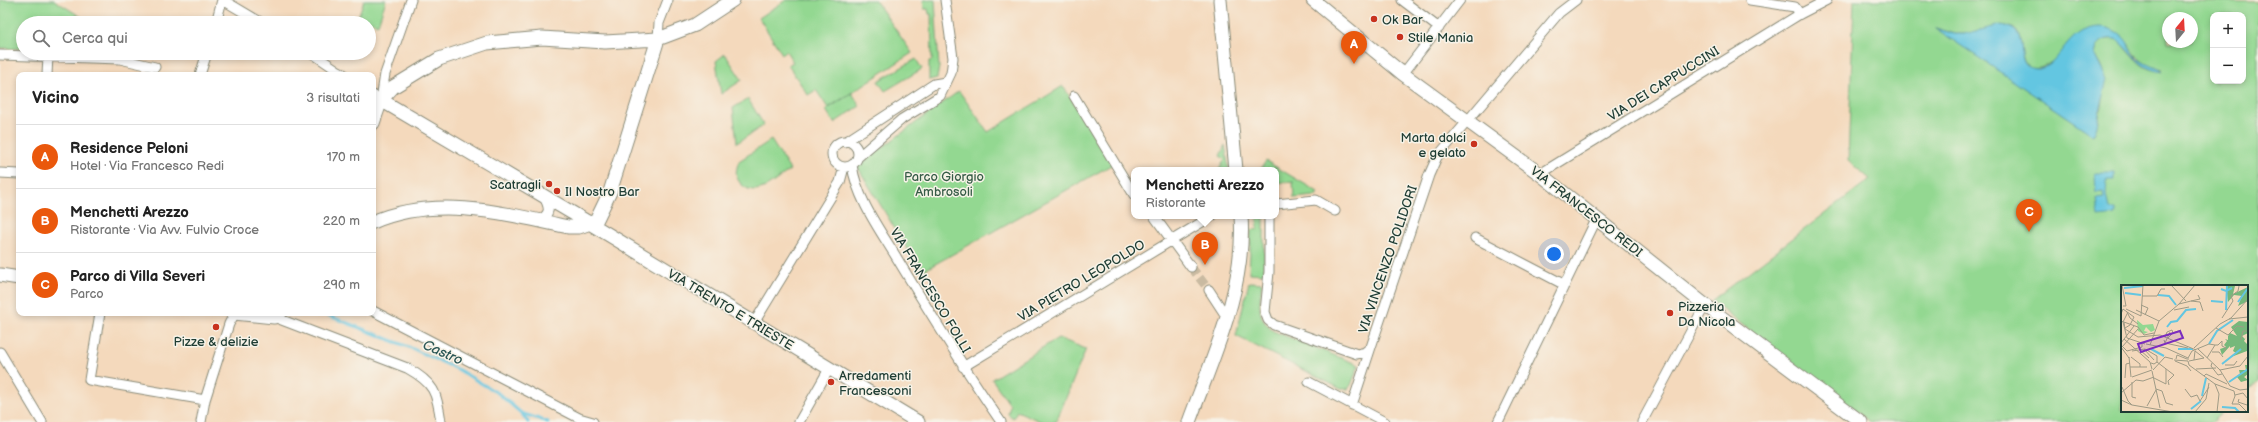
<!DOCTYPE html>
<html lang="it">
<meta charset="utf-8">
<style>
body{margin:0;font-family:"Balsamiq Sans",sans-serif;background:#f2f2f2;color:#222}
.controls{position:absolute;right:12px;top:12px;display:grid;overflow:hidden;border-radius:8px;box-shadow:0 2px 6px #0003}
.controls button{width:36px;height:36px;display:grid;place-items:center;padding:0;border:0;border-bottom:1px solid #e0e0e0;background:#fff;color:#222;font:20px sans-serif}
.compass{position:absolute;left:2162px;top:12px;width:36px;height:36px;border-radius:50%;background:#fff;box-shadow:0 2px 6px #0003;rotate:18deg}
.you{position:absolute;left:1554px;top:254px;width:14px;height:14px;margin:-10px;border:3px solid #fff;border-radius:50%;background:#1a73e8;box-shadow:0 0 0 6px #1a73e833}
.badge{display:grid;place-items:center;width:26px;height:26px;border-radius:50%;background:#ea580c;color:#fff;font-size:13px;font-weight:700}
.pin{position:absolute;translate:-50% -33px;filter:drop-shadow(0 1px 2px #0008)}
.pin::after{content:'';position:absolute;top:21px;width:14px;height:12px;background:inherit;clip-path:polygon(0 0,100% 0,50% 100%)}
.popup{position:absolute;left:1131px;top:167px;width:148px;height:52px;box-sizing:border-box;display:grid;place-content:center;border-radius:8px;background:#fff;filter:drop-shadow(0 1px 3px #0005);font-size:13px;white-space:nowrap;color:#767676}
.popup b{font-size:15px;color:#222}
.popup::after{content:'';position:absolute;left:50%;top:100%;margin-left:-8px;border:8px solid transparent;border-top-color:#fff}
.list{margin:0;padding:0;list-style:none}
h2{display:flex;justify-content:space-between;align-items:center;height:52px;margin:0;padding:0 16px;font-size:17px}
h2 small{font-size:13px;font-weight:400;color:#767676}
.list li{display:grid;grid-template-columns:26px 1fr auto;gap:12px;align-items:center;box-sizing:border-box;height:64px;padding:0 16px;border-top:1px solid #e0e0e0}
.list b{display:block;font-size:15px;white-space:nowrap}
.list p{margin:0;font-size:13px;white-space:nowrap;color:#767676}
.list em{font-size:13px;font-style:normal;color:#767676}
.icon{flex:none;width:22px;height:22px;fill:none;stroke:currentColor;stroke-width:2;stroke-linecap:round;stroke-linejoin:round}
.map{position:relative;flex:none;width:2258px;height:422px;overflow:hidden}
.search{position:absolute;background:#fff;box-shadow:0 2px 6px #0003;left:16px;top:16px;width:360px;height:44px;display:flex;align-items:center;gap:10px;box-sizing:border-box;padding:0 14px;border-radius:22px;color:#767676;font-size:15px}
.panel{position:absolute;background:#fff;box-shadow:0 2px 6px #0003;left:16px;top:72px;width:360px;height:244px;border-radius:8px}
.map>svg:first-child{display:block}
.green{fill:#93d891;stroke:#598a62;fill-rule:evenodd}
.water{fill:#63c6e1;stroke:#41828a}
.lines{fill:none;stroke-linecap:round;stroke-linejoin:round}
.stream{stroke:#63c6e1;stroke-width:3}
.street-tunnel{stroke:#c9baa1;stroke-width:9;stroke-dasharray:9 4.5;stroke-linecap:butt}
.street-casing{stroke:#8a8b78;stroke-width:11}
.secondary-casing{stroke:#8a8b78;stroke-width:15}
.street{stroke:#fff;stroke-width:9}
.secondary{stroke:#fff;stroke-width:13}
.poi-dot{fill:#c8321e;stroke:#f7f3e8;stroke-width:1.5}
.labels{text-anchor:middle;stroke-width:3;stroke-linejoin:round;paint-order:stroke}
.poi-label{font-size:13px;fill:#1f3d34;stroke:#f7f3e8;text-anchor:start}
.street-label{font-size:13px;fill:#1f3d34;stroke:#f7f3e8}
.park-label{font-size:13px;fill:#365c47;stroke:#f7f3e8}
.water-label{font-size:14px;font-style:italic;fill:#2d5857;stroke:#f7f3e8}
.inset-river{fill:none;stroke:#63c6e1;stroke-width:2}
.inset-road{fill:none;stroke:#9f9b86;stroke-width:1}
.view{fill:#7b2cbf;fill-opacity:0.15;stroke:#7b2cbf;stroke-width:2}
.inset-edge{fill:none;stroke:#1f3d34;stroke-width:2}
</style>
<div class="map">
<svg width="2258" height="422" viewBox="0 0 2258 422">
<rect width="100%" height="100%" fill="#f7f3e8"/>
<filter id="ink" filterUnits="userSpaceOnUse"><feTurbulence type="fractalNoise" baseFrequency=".025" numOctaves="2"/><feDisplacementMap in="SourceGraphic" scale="8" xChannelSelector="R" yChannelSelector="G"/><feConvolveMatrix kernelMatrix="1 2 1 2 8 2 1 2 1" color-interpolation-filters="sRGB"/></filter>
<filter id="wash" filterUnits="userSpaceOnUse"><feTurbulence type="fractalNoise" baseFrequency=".012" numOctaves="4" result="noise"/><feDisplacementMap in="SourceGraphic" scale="16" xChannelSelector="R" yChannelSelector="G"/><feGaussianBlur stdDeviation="0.9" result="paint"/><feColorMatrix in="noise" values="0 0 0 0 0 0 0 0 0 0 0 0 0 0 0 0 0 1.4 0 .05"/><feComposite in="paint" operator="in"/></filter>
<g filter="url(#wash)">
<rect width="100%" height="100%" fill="#f4d9bc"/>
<!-- green -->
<path class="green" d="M0 0H54L91 23H23V49L0 48Z
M364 0H386L378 24 358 17Z
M786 0H875L912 53 828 108 816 90 808 95 788 65 793 62 786 51 782 54 759 18Z
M923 0H935L939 67 937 78 929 80V61L932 60 931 14H929L928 9H924Z
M1854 0H2137L2258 2V382L2247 391V286H2122V411H2223L2210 422H1870L1711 301 1870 179 1848 161ZM2213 15H2243V81H2213ZM2168 18H2192V42H2168ZM2006 26C2010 27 2015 28 2017 32 2026 43 2014 78 2046 66L2115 31C2136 48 2133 63 2162 70 2140 73 2132 52 2118 40 2105 36 2096 42 2095 56 2097 61 2101 65 2102 70 2106 84 2100 122 2093 135L1936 28 1955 34H1964Z
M725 54 742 80 721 94 716 61Z
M916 59 922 69 885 91 878 81Z
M1063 86 1113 164 921 272 857 166 959 91 988 132Z
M852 93 860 106 834 123 826 110Z
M748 99 764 125 737 143 733 108Z
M771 140 790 170C775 180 757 200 741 184 734 176 736 170 739 161Z
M1225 145 1229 170H1219L1225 159 1220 156Z
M1266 161 1318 192 1316 196 1294 198 1293 181 1276 183V170H1260Z
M1257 216H1264V274L1249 273 1251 230 1258 229Z
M1249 282 1262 283C1260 304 1255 316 1273 331L1359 365 1351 385 1348 389H1341L1236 336Z
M1058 338 1086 349 1056 422H1042L1017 411 1013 418 1008 414 1010 405 992 379Z"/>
<!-- water -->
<path class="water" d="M2001 25C2037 29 2007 70 2039 69 2061 67 2065 28 2099 27 2109 27 2117 31 2124 38 2129 43 2131 50 2135 56 2141 64 2160 68 2162 72 2137 68 2135 54 2118 40 2105 36 2096 42 2095 56L2107 80 2100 107 2097 126 2093 135 1935 28 1955 34H1964Z
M2095 173H2114V180H2107L2106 194 2109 209H2115V215L2099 217 2097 199 2104 198 2103 192 2096 193Z"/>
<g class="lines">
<!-- stream -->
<path class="stream" d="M322 313 411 348 459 370 499 394 521 413 548 422
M522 414 528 422"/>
</g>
</g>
<g filter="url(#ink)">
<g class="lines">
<!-- street-tunnel -->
<path class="street-tunnel" d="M1191 267 1209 290"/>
<!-- street casing -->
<g class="street-casing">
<path id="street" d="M223 0 262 23
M1402 0 1439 28
M1750 0 1795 7 1800 14
M216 23 222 0
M658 39 659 23 668 0
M312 53 337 70
M0 55 120 59 155 67
M339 71 345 75
M1403 74 1460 0
M47 75 48 56
M200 75 206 56
M373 95 381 100 385 74 411 0
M1074 96 1134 195
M832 154a13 13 0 1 1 26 0a13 13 0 1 1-26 0Z
M845 142 934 84 946 82
M858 157 902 119 940 96 951 73 953 58 945 0
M852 165C857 201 883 234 901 265 933 318 966 371 1001 422
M0 173 19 174
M1540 174 1800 14 1827 0
M1276 204 1316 200 1335 211
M1154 216 1191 267
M1269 216V272L1265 312 1268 320 1274 325 1357 354 1365 352 1371 347 1429 175 1437 157 1559 13 1576 0
M538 220C551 215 550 208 544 197
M1475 238 1565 285
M1209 290 1226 316
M373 311 579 418 593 422
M100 313 89 380 205 400
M274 317 407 368C434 383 437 392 441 422
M754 323 840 182 844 167
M0 352 42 422
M963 367 1212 216
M1309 382 1385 422
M1352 405 1371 347
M201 422 205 400 229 324 235 313
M799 422 829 369
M1498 422 1597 218
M1642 422 1705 305"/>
</g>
<!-- secondary casing -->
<g class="secondary-casing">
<path id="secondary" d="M1220 0 1236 170
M1313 0 1403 74 1540 174 1705 305 1861 422
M381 100 591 224 918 422
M373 123 381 100 393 87 439 59 487 43 542 38 605 42 658 39 695 25 733 0
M373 222C435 195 505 213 568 227H579L596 221 610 192 658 39
M0 275 19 278
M234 313 274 317 280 313
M1189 422C1213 356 1246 288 1241 216"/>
</g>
<!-- street -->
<use href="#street" class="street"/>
<!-- secondary -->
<use href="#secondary" class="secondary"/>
</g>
</g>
<!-- markers -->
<g class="poi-dot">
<circle cx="1374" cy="19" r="4"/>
<circle cx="1400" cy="37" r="4"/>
<circle cx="1474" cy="144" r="4"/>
<circle cx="549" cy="184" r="4"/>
<circle cx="557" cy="191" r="4"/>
<circle cx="1670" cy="313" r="4"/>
<circle cx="216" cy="327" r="4"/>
<circle cx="831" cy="382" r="4"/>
</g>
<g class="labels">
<!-- poi labels -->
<g class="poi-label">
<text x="1382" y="24">Ok Bar</text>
<text x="1408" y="42">Stile Mania</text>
<text x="1466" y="142" text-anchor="end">Marta dolci<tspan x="1466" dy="15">e gelato</tspan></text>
<text x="541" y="189" text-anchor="end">Scatragli</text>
<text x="565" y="196">Il Nostro Bar</text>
<text x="1678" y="311">Pizzeria<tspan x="1678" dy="15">Da Nicola</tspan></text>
<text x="216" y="346" text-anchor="middle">Pizze &amp; delizie</text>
<text x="839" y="380">Arredamenti<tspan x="839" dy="15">Francesconi</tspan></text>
</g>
<!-- street labels -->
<g class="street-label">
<text transform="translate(1663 83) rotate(-32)" y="5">VIA DEI CAPPUCCINI</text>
<text transform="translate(1587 211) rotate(38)" y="5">VIA FRANCESCO REDI</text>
<text transform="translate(1387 259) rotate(-71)" y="5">VIA VINCENZO POLIDORI</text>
<text transform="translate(1081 280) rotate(-31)" y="5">VIA PIETRO LEOPOLDO</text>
<text transform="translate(931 290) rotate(59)" y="5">VIA FRANCESCO FOLLI</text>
<text transform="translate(731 309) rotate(31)" y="5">VIA TRENTO E TRIESTE</text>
</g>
<!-- park labels -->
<g class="park-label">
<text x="944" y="181">Parco Giorgio<tspan x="944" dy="15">Ambrosoli</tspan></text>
</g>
<!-- water labels -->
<g class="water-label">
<text transform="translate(443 352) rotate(24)" y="5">Castro</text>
</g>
</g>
<!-- overview -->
<g transform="translate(2121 285)">
<rect width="127" height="127" fill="#f4d9bc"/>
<path d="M16 35 22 40 32 39 34 45 30 47 25 42 23 46 27 47 23 49 17 46Z" fill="#93d891"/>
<path d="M105 0 114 1 112 9 127 2V16L117 21 121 11 113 10 107 17ZM118 36 127 37V48L121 51 124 54 127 49 123 56 127 60 126 66 110 72 115 68 112 66 114 61 109 63V61L101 70 99 64 105 62 103 60 106 56 104 54 107 55V51L109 48 116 51 110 42ZM124 80H127V89L123 92 127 95 120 97 116 92 119 89 118 85H125Z" fill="#76b87b"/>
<path class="inset-river" d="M3 3 22 1M100 4 105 6 111 3M4 8 20 10M37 10 48 11 55 20M90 16 102 17M117 17 127 3M105 25 106 0M46 42 50 37 56 36 65 25 75 24M88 59 96 46 112 35M30 64 43 71M57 64H72M101 79 120 64M108 97 127 84M81 111 85 93M101 122 114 123 118 127M70 124 80 116"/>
<path class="inset-road" d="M1 0 5 21H2M50 0 65 16M21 11H36L40 4H44M70 16 79 14 77 10M58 19 74 0M20 20 27 23 24 30M5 24 20 31M15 25 38 36 29 60M53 25 68 22M6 27 9 33 17 39M7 27 2 37 6 53 24 59M0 29 2 24 13 32 9 40 4 43M20 31 22 0M101 33 112 16 110 11 117 6 118 1M108 34 127 32M0 36 17 42 23 50 33 48M38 36 58 19 70 16 79 17 82 26M3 37 4 44 17 52 39 50 75 65M95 43 107 50 116 41 123 42M44 52 46 47 51 45 52 48M47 53 52 48 60 45M3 54 29 77 31 84M43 55 44 58 49 47M120 55 122 46H127M0 58 13 41M44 58 67 63M25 59 45 63 67 73V75M0 60 6 66 21 62V59M94 60H97L101 56V61L105 63 103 66M0 62 8 73M1 62 17 44M73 63 99 39 110 33 127 14M23 64 33 75M24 64 36 71M77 64 99 85M19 65 28 73M11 66 24 64M91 67H98L102 72M8 72 10 92M10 72 19 79V82M67 73 71 66 88 59 94 60M86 73 94 60M55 74 56 70 66 74M53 75 67 76M73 75 74 66 83 73M54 76 66 81 70 86M67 76 68 80 94 99 113 106 114 111 111 119H118L126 127M68 76 83 73M36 77 53 90 47 96 48 100M30 78 33 79 36 77V71M91 78 90 81 97 90 101 89M104 80H113L116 76M9 82H26M45 84V99M75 84 95 83M32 85 44 72 52 74M99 85 119 81 127 71M99 85 109 101M31 86 39 123M83 91 85 89 106 99M11 92 31 85M4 93 5 79 9 78M33 93 45 99M11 97V112L15 113M94 99 98 109 96 127M109 101 119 105 127 104M1 102 7 116 11 120M35 104 41 106 45 118 52 120M64 104 70 112 76 110 79 116 88 102M0 108 15 95 22 96 33 92M114 110 122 108 127 114M118 114 117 117 126 120M0 115 11 120 52 127M26 121 35 105M74 127 85 114 88 98"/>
<path class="view" d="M59 46 62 53 20 67 17 59Z"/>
<rect width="127" height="127" class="inset-edge"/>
</g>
</svg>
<div class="controls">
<button>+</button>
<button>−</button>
</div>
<svg class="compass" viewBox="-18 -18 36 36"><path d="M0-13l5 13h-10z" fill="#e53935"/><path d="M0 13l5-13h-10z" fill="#767676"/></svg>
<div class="you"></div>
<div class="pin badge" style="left:1354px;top:64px">A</div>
<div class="pin badge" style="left:1205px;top:265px">B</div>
<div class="popup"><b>Menchetti Arezzo</b>Ristorante</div>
<div class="pin badge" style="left:2029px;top:232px">C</div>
<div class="search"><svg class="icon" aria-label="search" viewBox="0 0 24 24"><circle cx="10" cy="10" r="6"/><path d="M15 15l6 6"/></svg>Cerca qui</div>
<section class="panel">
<h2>Vicino<small>3 risultati</small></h2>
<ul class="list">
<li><span class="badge">A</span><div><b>Residence Peloni</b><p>Hotel · Via Francesco Redi</p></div><em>170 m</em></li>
<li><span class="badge">B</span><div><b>Menchetti Arezzo</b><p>Ristorante · Via Avv. Fulvio Croce</p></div><em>220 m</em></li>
<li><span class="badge">C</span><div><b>Parco di Villa Severi</b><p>Parco</p></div><em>290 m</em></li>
</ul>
</section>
</div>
